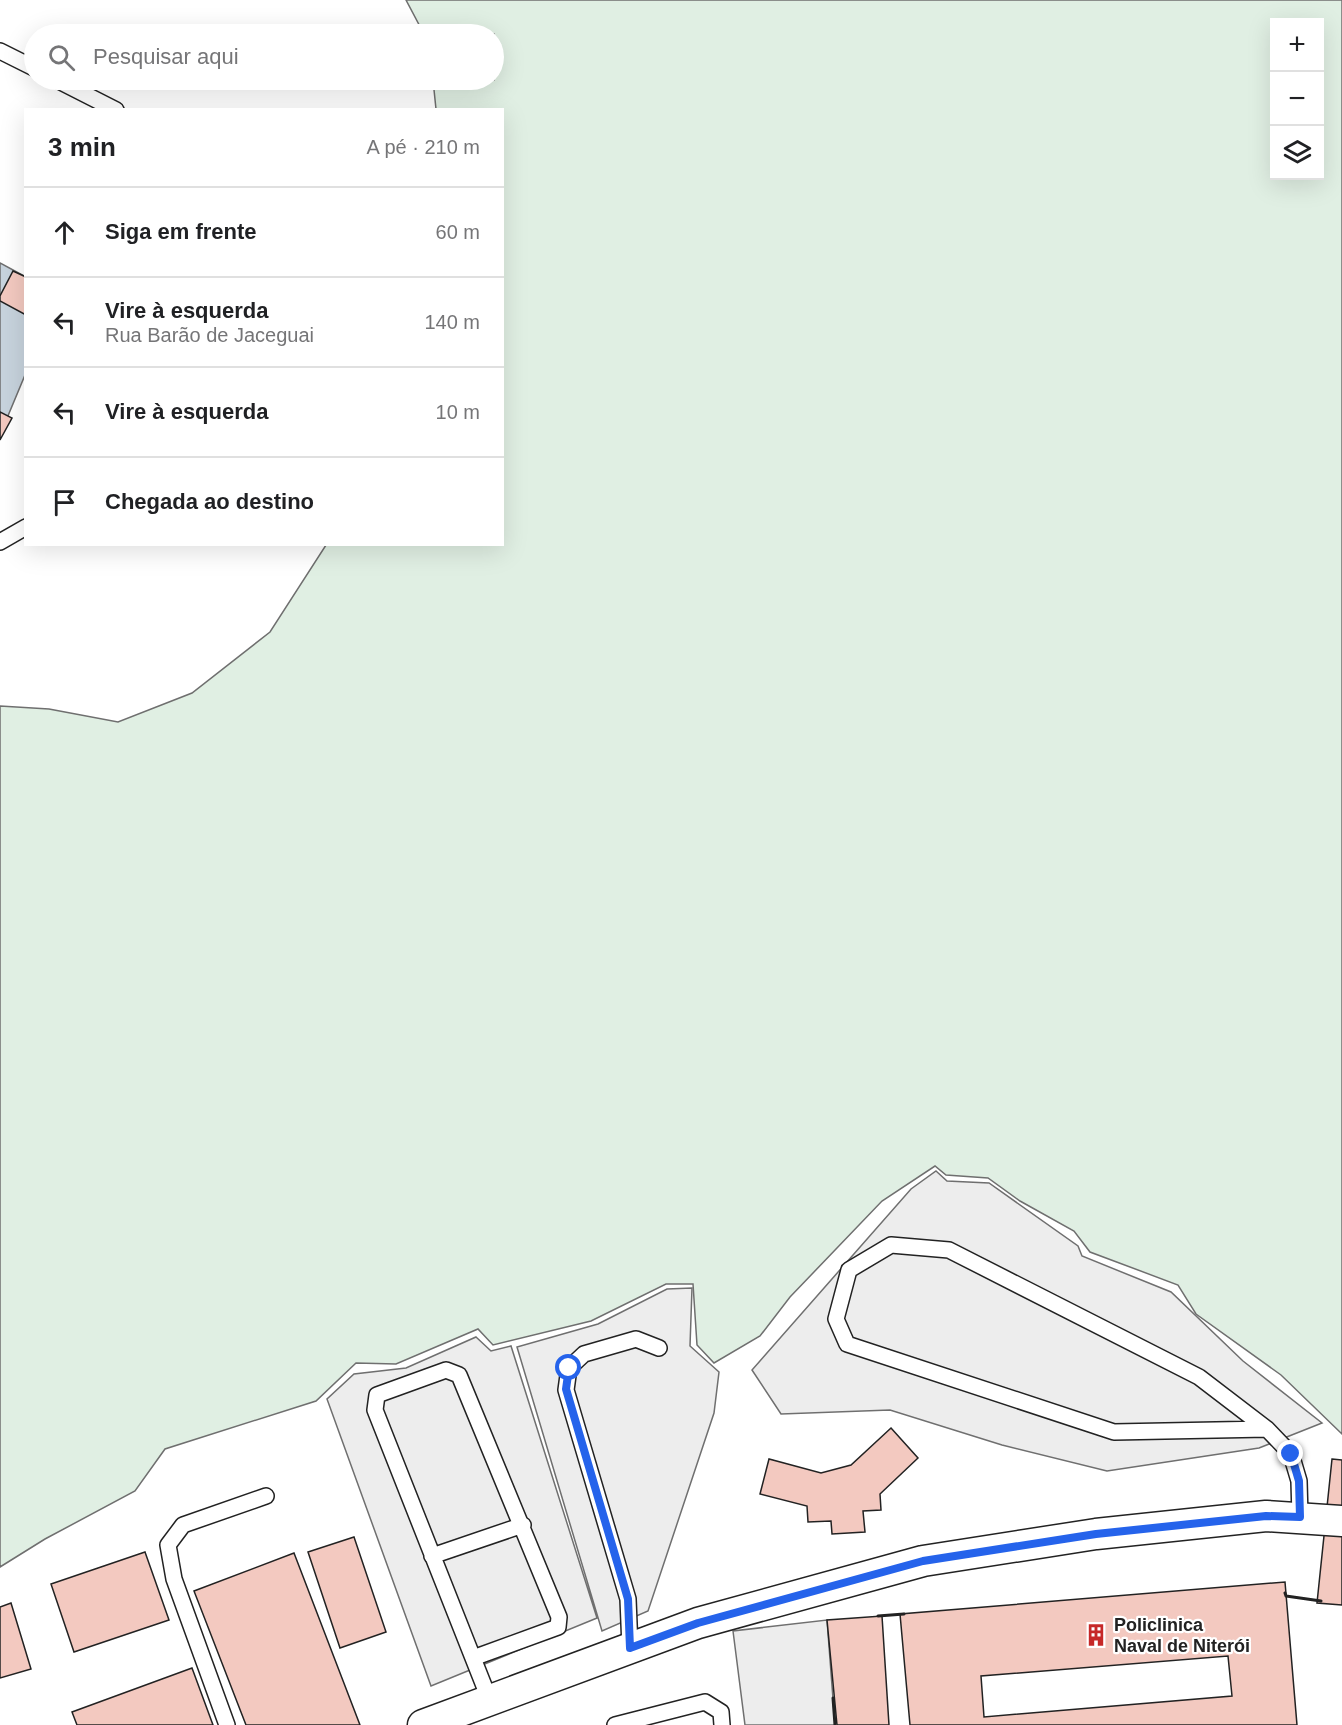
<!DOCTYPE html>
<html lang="pt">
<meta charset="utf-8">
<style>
body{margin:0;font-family:Helvetica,sans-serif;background:#f6f6f6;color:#202124}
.controls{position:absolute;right:18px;top:18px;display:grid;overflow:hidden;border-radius:0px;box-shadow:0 6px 24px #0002}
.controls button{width:54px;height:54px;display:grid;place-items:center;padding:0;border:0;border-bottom:2px solid #e0e0e0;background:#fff;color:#202124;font:30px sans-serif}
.stop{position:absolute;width:18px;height:18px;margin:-14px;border:4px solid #2563eb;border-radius:50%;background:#fff}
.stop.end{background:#2563eb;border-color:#fff;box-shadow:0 2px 6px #0008}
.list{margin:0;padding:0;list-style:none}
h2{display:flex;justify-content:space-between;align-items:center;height:78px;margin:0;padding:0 24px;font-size:26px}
h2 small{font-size:20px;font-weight:400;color:#757577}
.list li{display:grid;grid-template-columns:39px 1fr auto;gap:18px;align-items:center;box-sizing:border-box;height:90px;padding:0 24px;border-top:2px solid #e0e0e0}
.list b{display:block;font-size:22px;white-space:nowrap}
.list p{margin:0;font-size:20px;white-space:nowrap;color:#757577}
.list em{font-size:20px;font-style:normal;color:#757577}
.icon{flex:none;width:33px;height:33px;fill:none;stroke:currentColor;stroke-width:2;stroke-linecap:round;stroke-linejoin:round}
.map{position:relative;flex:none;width:1342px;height:1725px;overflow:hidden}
.search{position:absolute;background:#fff;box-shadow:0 6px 24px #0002;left:24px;top:24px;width:480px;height:66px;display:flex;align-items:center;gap:15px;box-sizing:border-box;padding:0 21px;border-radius:33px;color:#757577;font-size:22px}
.panel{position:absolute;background:#fff;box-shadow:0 6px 24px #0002;left:24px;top:108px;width:480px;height:438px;border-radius:0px}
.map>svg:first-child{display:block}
.green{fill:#e0efe3;stroke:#6f6f6f;stroke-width:1.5;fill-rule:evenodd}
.parking{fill:#ededed;stroke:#6f6f6f;stroke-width:1.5}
.water{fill:#c7d3dd;stroke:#6f6f6f;stroke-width:1.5}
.building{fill:#f3c9c0;stroke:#222;stroke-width:1.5;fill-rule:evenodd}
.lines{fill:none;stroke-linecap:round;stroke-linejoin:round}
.service-casing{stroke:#222;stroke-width:18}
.minor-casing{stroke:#222;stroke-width:33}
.service{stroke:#fff;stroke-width:15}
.minor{stroke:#fff;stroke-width:30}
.wall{stroke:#222;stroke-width:3}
.route{stroke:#2563eb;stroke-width:8}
.labels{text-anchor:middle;stroke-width:4.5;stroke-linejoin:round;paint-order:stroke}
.poi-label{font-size:18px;font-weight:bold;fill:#222;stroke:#fff;text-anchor:start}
</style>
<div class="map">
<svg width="1342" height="1725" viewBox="0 0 1342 1725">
<rect width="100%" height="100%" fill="#fff"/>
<!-- green -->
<path class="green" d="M406 0H1342V1434L1281 1375 1196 1314 1178 1285 1090 1252 1074 1231 1020 1201 988 1178 946 1175 935 1166 882 1201 790 1297 760 1336 714 1363 697 1345 693 1284H666L591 1321 493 1345 478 1329 396 1364 356 1363 316 1401 165 1449 135 1491 45 1539 0 1567V706L49 709 118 722 192 693 270 632 326 545 502 544V110L436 109 433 80H494V34H424ZM1274 22H1320V176H1274Z"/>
<!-- parking -->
<path class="parking" d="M936 1171 947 1181 989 1183 1078 1246 1082 1256 1171 1292 1243 1361 1322 1423 1259 1448 1107 1471 1002 1445 890 1410 781 1414 752 1370 911 1189Z
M692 1288 690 1346 719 1372 714 1413 648 1611 602 1631 517 1347 598 1324 667 1289Z
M476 1337 491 1351 511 1346 597 1618 431 1686 327 1399 354 1374 406 1368Z
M827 1620 835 1725H745L733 1631Z"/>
<!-- water -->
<path class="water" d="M0 263 26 277 25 375 0 435Z"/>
<!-- building -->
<path class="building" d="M13 271 26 277V315L0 301V296Z
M0 412 12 418 0 440Z
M891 1428 918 1458 880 1494 881 1510 863 1511 865 1532 832 1534 831 1521 808 1522 807 1506 760 1494 769 1459 821 1473 851 1465Z
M1332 1459 1342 1460V1605L1317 1603Z
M354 1537 386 1632 340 1648 308 1552Z
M145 1552 169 1620 74 1652 51 1584Z
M294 1553 360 1725H246L194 1591Z
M1285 1582 1297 1725H910L900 1614ZM1228 1656 1232 1696 984 1717 981 1676Z
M11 1603 31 1669 0 1678V1607Z
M882 1616 889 1725H837L827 1620Z
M192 1668 213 1725H77L72 1712Z"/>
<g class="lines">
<!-- service casing -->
<g class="service-casing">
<path id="service" d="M0 51 34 68
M57 80 116 110
M0 542 26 527
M1267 1429 1114 1432 847 1344 836 1319 849 1270 891 1245 949 1250 1199 1377 1267 1429 1291 1454 1299 1481 1300 1517
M432 1556 523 1525
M630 1648 628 1599 566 1390 569 1368 584 1354 636 1339 659 1348
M473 1658 558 1627 559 1617 459 1375 446 1370 377 1395 375 1410 490 1701
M227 1725 174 1579 168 1545 183 1525 266 1496
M615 1725 705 1702 721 1712 722 1725"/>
</g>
<!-- minor casing -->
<g class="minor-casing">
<path id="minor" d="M423 1725 698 1623 923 1561 1096 1534 1266 1516 1342 1521"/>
</g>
<!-- service -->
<use href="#service" class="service"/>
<!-- minor -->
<use href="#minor" class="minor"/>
<!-- wall -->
<path class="wall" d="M1285 1593 1286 1596 1321 1601
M878 1616 904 1614
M833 1698 835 1725"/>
</g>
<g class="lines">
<!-- route -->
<path class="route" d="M569 1368 566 1389 628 1599 630 1648 698 1623 923 1561 1096 1534 1266 1516 1300 1517 1299 1481 1291 1454"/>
</g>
<!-- icons -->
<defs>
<g id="building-bare" transform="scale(1.8)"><path d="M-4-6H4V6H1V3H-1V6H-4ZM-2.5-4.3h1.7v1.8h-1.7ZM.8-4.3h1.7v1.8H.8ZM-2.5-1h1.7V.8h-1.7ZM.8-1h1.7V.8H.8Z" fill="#c62828" stroke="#fff" stroke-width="2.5" paint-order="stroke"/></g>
</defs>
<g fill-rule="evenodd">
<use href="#building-bare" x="1096" y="1635"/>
</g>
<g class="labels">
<!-- poi labels -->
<g class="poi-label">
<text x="1114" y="1631">Policlinica<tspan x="1114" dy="21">Naval de Niterói</tspan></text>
</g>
</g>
</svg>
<div class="controls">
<button>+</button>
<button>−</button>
<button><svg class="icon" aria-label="layers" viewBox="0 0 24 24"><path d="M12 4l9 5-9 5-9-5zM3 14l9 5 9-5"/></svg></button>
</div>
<div class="stop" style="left:569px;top:1368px"></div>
<div class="stop end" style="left:1291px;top:1454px"></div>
<div class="search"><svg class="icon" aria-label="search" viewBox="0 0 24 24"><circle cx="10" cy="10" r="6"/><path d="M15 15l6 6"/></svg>Pesquisar aqui</div>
<section class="panel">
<h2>3 min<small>A pé · 210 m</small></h2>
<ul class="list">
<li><svg class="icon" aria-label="ahead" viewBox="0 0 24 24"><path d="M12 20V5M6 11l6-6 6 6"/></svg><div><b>Siga em frente</b></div><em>60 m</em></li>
<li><svg class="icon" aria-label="left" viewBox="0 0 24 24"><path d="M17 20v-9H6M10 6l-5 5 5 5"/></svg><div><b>Vire à esquerda</b><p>Rua Barão de Jaceguai</p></div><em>140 m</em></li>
<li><svg class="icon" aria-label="left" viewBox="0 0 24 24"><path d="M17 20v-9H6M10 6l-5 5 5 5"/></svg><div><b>Vire à esquerda</b></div><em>10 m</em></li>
<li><svg class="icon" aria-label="arrive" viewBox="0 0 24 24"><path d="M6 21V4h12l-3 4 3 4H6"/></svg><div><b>Chegada ao destino</b></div></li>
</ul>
</section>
</div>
